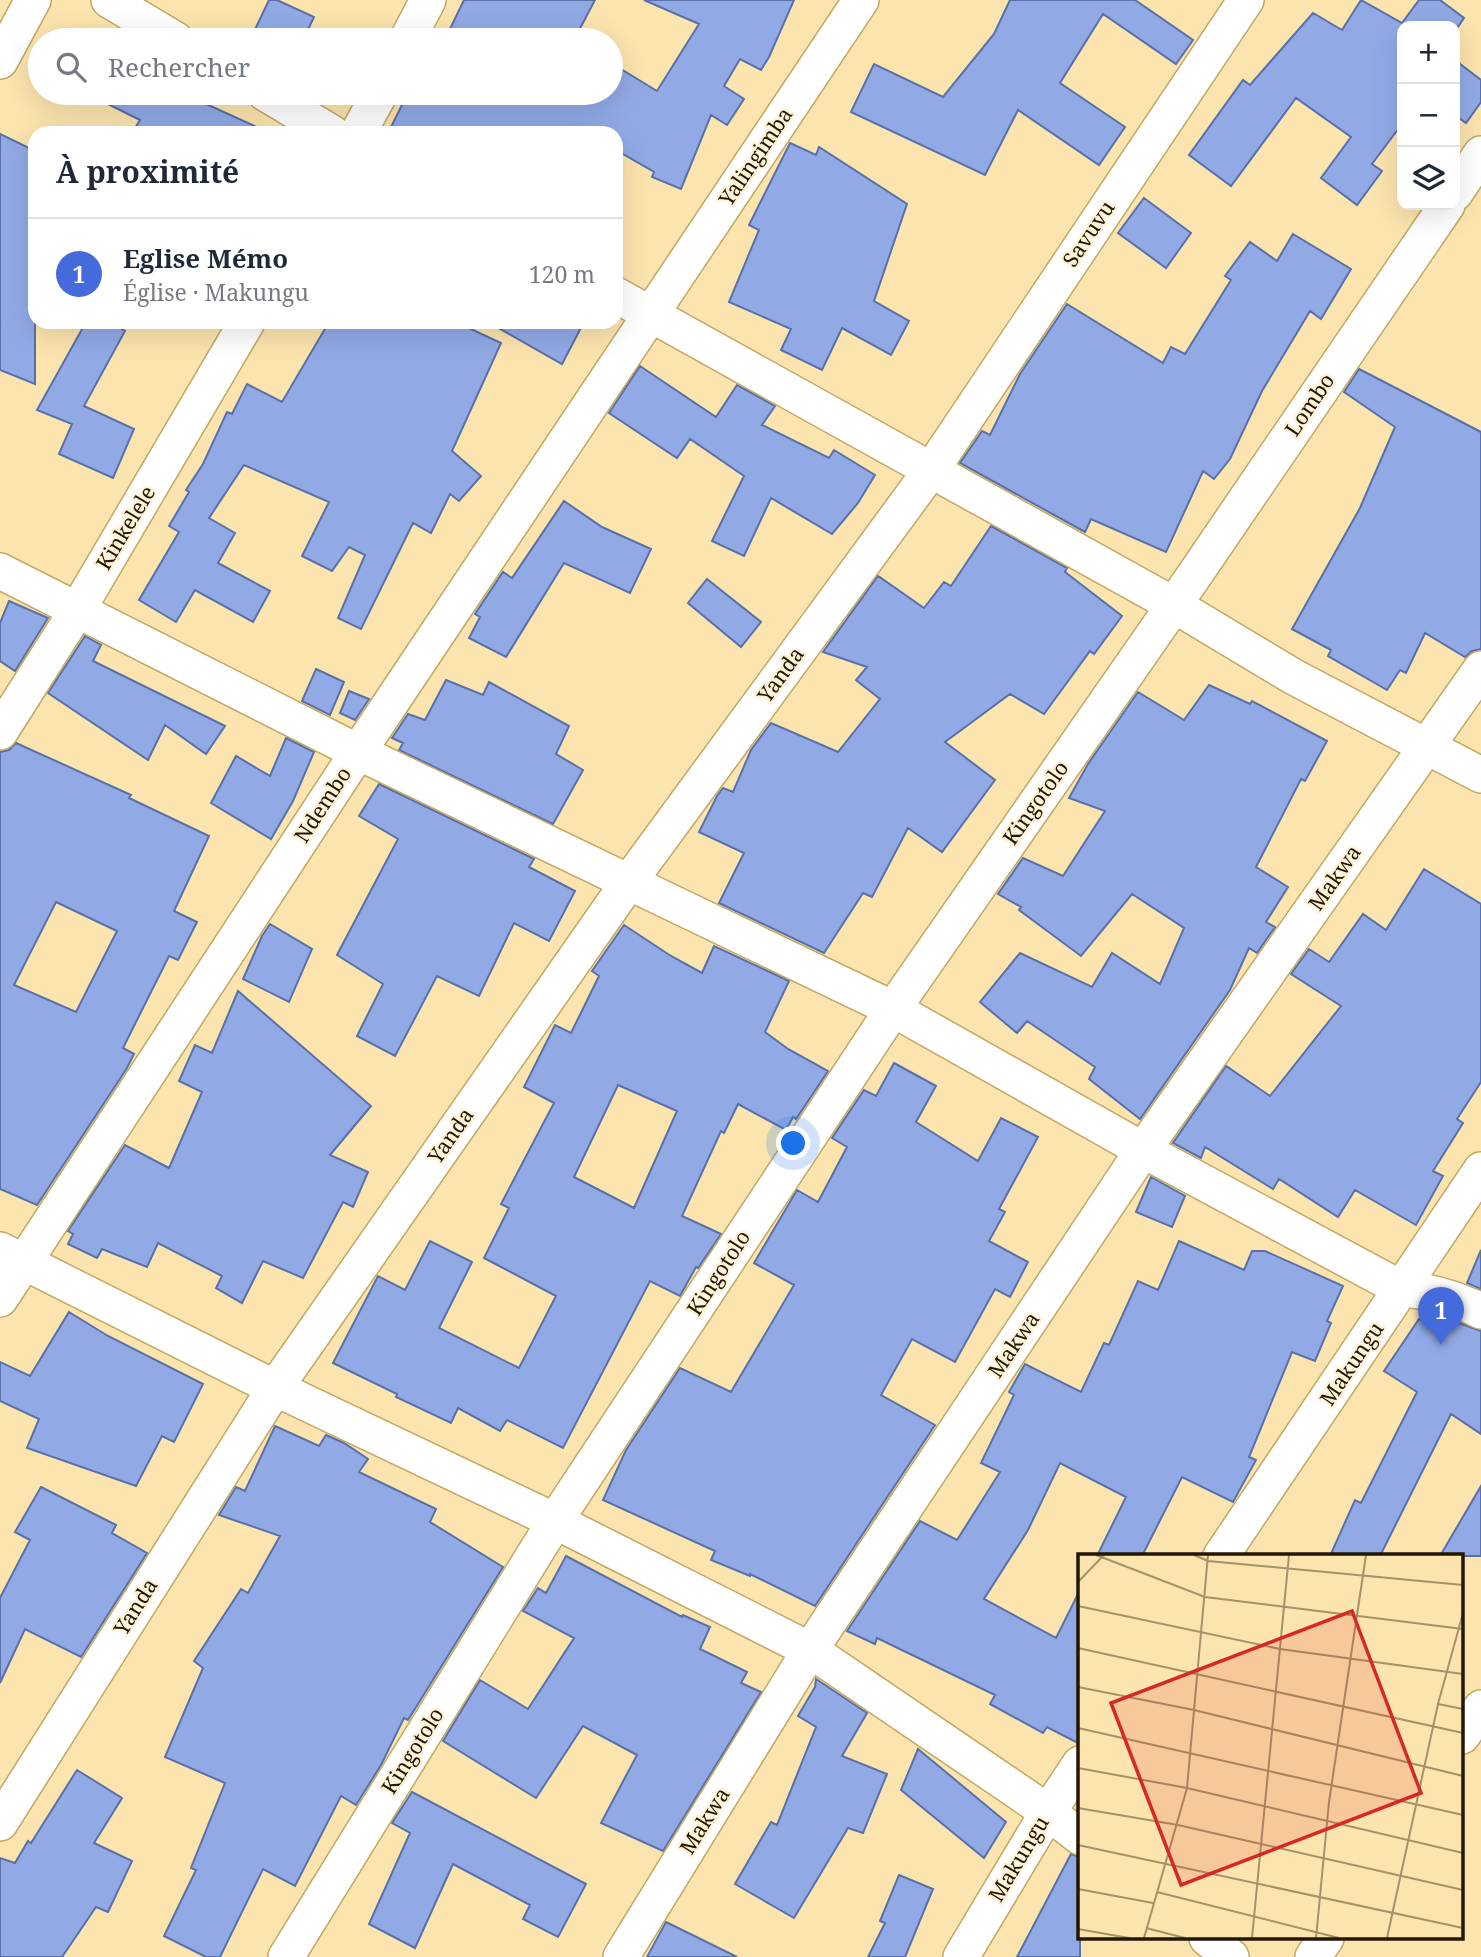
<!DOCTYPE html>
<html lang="fr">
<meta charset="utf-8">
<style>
body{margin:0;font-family:"Noto Serif",serif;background:#f2f2f3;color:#1f2937}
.controls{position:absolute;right:21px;top:21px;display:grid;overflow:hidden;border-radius:14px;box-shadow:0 7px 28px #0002}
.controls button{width:63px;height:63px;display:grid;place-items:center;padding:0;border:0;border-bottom:2px solid #e0e1e3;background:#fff;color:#1f2937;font:35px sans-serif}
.you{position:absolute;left:794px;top:1144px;width:24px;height:24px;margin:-18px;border:5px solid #fff;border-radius:50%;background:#1a73e8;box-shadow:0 0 0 10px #1a73e833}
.badge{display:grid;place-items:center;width:46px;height:46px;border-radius:50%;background:#456adc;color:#fff;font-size:23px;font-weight:700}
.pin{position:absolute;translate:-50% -58px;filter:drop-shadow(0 2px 4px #0008)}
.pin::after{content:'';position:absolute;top:37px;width:24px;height:21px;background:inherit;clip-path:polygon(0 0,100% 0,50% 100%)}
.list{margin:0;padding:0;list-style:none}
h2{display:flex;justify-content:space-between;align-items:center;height:91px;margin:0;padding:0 28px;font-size:30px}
h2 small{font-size:23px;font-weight:400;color:#747a83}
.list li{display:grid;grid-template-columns:46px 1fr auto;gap:21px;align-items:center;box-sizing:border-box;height:112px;padding:0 28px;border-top:2px solid #e0e1e3}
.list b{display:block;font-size:26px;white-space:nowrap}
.list p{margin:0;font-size:23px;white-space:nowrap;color:#747a83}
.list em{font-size:23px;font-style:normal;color:#747a83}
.icon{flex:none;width:38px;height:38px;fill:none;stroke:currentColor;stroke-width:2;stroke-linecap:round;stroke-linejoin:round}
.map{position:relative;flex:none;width:1481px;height:1957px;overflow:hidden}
.search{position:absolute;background:#fff;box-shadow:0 7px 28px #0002;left:28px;top:28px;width:595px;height:77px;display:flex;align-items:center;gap:18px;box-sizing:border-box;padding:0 24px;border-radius:38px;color:#747a83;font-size:26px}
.panel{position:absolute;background:#fff;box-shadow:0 7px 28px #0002;left:28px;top:126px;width:595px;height:203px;border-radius:21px}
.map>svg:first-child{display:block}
.building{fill:#91aae6;stroke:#5970a8;stroke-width:2;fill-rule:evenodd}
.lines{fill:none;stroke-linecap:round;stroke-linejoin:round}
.minor-casing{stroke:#c3a763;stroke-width:38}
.minor{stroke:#fff;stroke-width:35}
.labels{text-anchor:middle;stroke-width:5;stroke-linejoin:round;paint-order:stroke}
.street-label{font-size:21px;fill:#221700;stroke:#fef3d8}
.inset-road{fill:none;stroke:#a59268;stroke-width:2}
.view{fill:#d62828;fill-opacity:0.15;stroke:#d62828;stroke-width:3.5}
.inset-edge{fill:none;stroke:#221700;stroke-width:3.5}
</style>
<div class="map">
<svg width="1481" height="1957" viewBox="0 0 1481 1957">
<rect width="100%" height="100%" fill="#fce4ae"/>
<!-- building -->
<path class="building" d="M269 0H277L314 17 303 40H250Z
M464 0H595L574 40H463L448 33Z
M644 0H794L769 57 761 70 740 59 724 86 744 99 727 125 711 115 681 189 652 177 654 172 616 150V133H388L408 93H611V63L657 91 699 24Z
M1010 0H1135L1193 40 1176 64 1103 14 1060 83 1125 127 1099 165 1018 110 985 175 851 112 874 64 943 97 994 34Z
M1361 0 1402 23 1419 0H1440L1464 18 1455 31V26H1402V124L1372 164 1382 171 1357 205 1321 178 1351 137 1296 98 1231 186 1189 155 1243 80 1250 85 1313 13 1342 30Z
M1455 60 1481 80V102L1466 123 1455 115Z
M86 93H182L270 133H132L140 120Z
M0 134 35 151V384L0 370Z
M790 143 816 155 819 147 907 204 874 301 909 321 891 355 842 328 822 370 781 350 791 329 729 302 759 230 749 225Z
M1144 198 1191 233 1166 268 1118 233Z
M1293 234 1351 269 1321 319 1310 311 1262 391 1230 459 1214 479 1203 471 1166 552 1091 519 1085 532 960 463 982 431 990 435 1020 374 1067 304 1163 363 1171 347 1185 354 1231 280 1225 276 1250 242 1277 261Z
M86 322H109L125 331 84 406 134 429 113 478 59 454 72 424 37 410Z
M329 322H456L501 343 452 451 481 476 459 501 450 494 431 533 413 523 361 629 338 618 365 555 349 547 332 571 302 556 329 502 244 465 209 518 235 533 218 563 270 591 253 622 195 590 176 622 139 600 179 532 169 526 189 492 186 490 203 464 227 412 232 414 247 384 282 402Z
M488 322H584L562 364Z
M640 366 716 417 737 385 775 406 762 425 829 458 834 450 875 475 858 503 832 534 771 498 744 556 712 541 744 476 690 439 677 458 609 413Z
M1359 369 1481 432V649L1472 651 1465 657 1425 633 1406 673 1400 670 1387 690 1328 656 1331 650 1292 629 1360 508 1395 427 1344 392Z
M564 501 602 527 651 549 630 593 564 563 506 657 469 638 480 617 475 614 503 572 512 578Z
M991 526 1067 568 1065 572 1122 616 1094 654 1090 651 1044 714 1010 694 945 742 995 780 942 852 908 828 872 897 863 893 824 953 719 903 744 853 699 832 717 796 723 788 733 792 751 750 771 723 838 752 880 699 856 680 867 667 823 652 878 576 924 608 944 582 951 586Z
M707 579 761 622 741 647 688 603Z
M9 601 48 618 15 671 0 661V623Z
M85 636 101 645 93 661 225 726 206 754 165 725 148 760 48 693Z
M316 669 344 682 330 715 302 701Z
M446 680 483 695 489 682 569 726 556 754 583 770 553 824 399 750 403 743 392 738 408 714 425 720Z
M1209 685 1250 704 1252 701 1327 741 1305 781 1301 779 1256 867 1288 887 1266 922 1275 927 1257 953 1249 948 1230 990 1140 1119 1089 1079 1095 1067 1027 1021 1017 1033 980 1002 1020 953 1092 987 1112 953 1160 984 1184 928 1132 894 1081 956 1019 910 1021 907 998 894 1023 858 1063 876 1105 811 1069 798 1088 764 1138 692 1184 720Z
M349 691 369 699 355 720 340 713Z
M286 738 314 752 293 801 271 839 211 803 236 756 270 776Z
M16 743 131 795 129 798 209 836 174 911 197 922 178 960 169 956 123 1048 134 1054 127 1068 37 1205 0 1189V752L9 750ZM56 902 117 931 76 1012 14 985Z
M379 784 534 859 529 867 575 891 549 941 514 923 479 996 437 976 395 1056 357 1036 383 984 337 955 398 839 359 816Z
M1424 869 1481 904V1082L1457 1119 1463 1123 1433 1171 1443 1176 1416 1225 1355 1190 1338 1217 1279 1179 1273 1189 1205 1147 1201 1158 1173 1143 1226 1066 1270 1096 1341 1006 1291 974 1309 949 1329 962 1363 914 1386 930Z
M270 924 312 949 289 1002 243 979 262 936Z
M624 925 671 956 702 973 714 946 789 981 765 1032 788 1049 828 1071 796 1119 793 1117 786 1130 738 1104 724 1133 721 1131 682 1216 721 1234 698 1268 696 1267 680 1296 650 1281 563 1448 507 1420 500 1431 458 1408 451 1423 396 1397 397 1394 333 1363 378 1276 405 1290 430 1241 472 1262 439 1328 519 1368 556 1296 484 1258 509 1208 501 1204 554 1103 524 1087 555 1025 571 1033 599 976 592 971ZM618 1085 677 1111 634 1208 574 1177Z
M238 991 371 1106 330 1155 368 1172 353 1207 343 1202 303 1278 263 1261 242 1303 216 1288 222 1276 158 1243 147 1267 102 1249 97 1258 68 1244 73 1234 68 1231 125 1145 169 1168 202 1092 179 1081 195 1045 212 1053Z
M894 1063 936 1086 916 1122 978 1161 1001 1118 1038 1137 999 1209 1005 1212 989 1241 1028 1262 1010 1297 995 1289 955 1362 912 1339 881 1395 935 1425 815 1606 750 1574V1576L711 1560 715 1551 603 1500 626 1450 680 1368 731 1392 794 1285 754 1263 797 1190 818 1202 847 1147 832 1138 864 1090 876 1096Z
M1151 1177 1185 1196 1172 1227 1136 1212Z
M1179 1241 1244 1270 1252 1251H1265L1343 1286 1327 1321 1331 1323 1315 1361 1292 1352 1249 1457 1256 1460 1233 1502 1182 1477 1142 1556H1097L1126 1497 1060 1463 1028 1530 984 1599 1056 1638 1080 1590V1744L1047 1727 1043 1733 990 1704 995 1695 877 1638 875 1644 847 1631 920 1521 957 1540 1000 1472 981 1463 1014 1395 1009 1392 1025 1364 1081 1392 1104 1343 1109 1345 1138 1281 1158 1290Z
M1481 1250V1289L1467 1283Z
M69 1312 108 1336 203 1384 174 1442 162 1436 136 1486 27 1448 39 1419 0 1401V1362L30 1376Z
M1419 1319 1442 1329 1448 1319 1481 1331V1434L1451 1414 1380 1556H1330L1355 1500 1361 1503 1417 1392 1384 1371Z
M275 1426 319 1446 326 1435 344 1443 368 1459 359 1472 436 1509 430 1522 503 1567 408 1720 404 1718 381 1765 356 1805 341 1796 295 1886 263 1869 220 1957H206L164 1936 196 1870 191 1868 225 1783 165 1757 203 1668 194 1661 241 1589 248 1593 280 1536 219 1515 236 1487 245 1491Z
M1481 1486V1556H1440Z
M41 1487 116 1525 112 1533 147 1553 81 1657 25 1629 0 1683V1598L30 1540 15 1532Z
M566 1556 682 1617 683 1615 710 1627 700 1649 747 1672 741 1683 761 1692 663 1851 601 1823 637 1755 583 1726 536 1798 443 1741 480 1680 528 1709 574 1638 523 1611 538 1588 546 1593Z
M816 1679 867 1713 842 1756 887 1774 863 1833 848 1828 794 1918 735 1884 771 1822 777 1825 816 1727 798 1716 815 1687Z
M918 1749 1006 1822 984 1858 901 1790Z
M77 1770 122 1798 94 1843 132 1861 108 1912 96 1907 62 1957H0V1858L15 1863 28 1841 31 1843Z
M412 1792 586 1884 558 1937 523 1919 530 1905 453 1864 415 1948 369 1924 410 1833 392 1823Z
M1071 1854 1080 1857V1957H1017Z
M899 1875 933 1889 905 1957H868L885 1923 880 1921Z
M666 1922 737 1957H647Z"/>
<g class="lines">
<!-- minor casing -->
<g class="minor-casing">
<path id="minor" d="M109 0 176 40
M407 40 428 0
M0 61 33 0
M265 93 332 133
M358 133 380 93
M1455 193 1481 154
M616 295 1174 605 1294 677 1481 775
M0 571 358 752 893 1009 1143 1150 1402 1289C1431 1291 1455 1298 1481 1311
M0 732 78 609 247 322
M0 1250 275 1388 555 1521 810 1650 1048 1812 1080 1837
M0 1299 358 752 861 0
M1221 1556 1481 1170
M1462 1736 1481 1708
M0 1823 275 1388 628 883 932 469 1246 0
M1207 1938 1231 1957
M286 1957 555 1521 893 1009 1174 605 1447 205
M621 1957 810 1650 1143 1150 1481 669
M961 1957 1048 1812 1080 1764
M1313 1957 1326 1938"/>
</g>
<!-- minor -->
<use href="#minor" class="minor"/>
</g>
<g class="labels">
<!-- street labels -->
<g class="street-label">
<text transform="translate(756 157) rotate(-56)" y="7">Yalingimba</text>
<text transform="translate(1089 234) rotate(-56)" y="7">Savuvu</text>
<text transform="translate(1310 405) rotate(-56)" y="7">Lombo</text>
<text transform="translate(126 528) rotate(-59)" y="7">Kinkelele</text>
<text transform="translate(781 675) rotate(-54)" y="7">Yanda</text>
<text transform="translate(1036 803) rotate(-55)" y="7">Kingotolo</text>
<text transform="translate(323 805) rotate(-57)" y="7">Ndembo</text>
<text transform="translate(1335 878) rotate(-55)" y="7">Makwa</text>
<text transform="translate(451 1136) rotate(-55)" y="7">Yanda</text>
<text transform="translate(719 1273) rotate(-57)" y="7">Kingotolo</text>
<text transform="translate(1014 1345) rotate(-56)" y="7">Makwa</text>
<text transform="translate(1352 1364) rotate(-56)" y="7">Makungu</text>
<text transform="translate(136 1607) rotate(-58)" y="7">Yanda</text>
<text transform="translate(413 1751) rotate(-58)" y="7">Kingotolo</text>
<text transform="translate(705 1821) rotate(-58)" y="7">Makwa</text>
<text transform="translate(1019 1859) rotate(-59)" y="7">Makungu</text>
</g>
</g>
<!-- overview -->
<g transform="translate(1078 1554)">
<rect width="385" height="385" fill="#fce4ae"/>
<path class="inset-road" d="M18 1 127 43 385 75M116 1 130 7 385 31M0 28 26 1M0 52 202 95 385 120M0 94 385 179M0 133 116 156 385 222M360 150 385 155M0 174 385 261M0 214 109 234 385 299M0 254 100 271 385 336M0 291 385 374M0 335 75 349M79 338 261 384M68 374 107 384M0 375 51 384M66 384 109 234 130 1M174 384 211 1M238 384 251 248 288 1M309 384 360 150 385 59"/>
<path class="view" d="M274 57 343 239 103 331 33 149Z"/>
<rect width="385" height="385" class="inset-edge"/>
</g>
</svg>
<div class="controls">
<button>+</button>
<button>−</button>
<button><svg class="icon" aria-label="layers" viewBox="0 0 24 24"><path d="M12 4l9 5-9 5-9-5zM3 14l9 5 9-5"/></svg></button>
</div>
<div class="you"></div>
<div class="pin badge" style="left:1441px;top:1345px">1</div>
<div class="search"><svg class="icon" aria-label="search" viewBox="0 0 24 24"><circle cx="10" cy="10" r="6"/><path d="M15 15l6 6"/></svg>Rechercher</div>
<section class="panel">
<h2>À proximité<small></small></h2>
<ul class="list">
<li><span class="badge">1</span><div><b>Eglise Mémo</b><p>Église · Makungu</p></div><em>120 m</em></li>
</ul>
</section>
</div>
